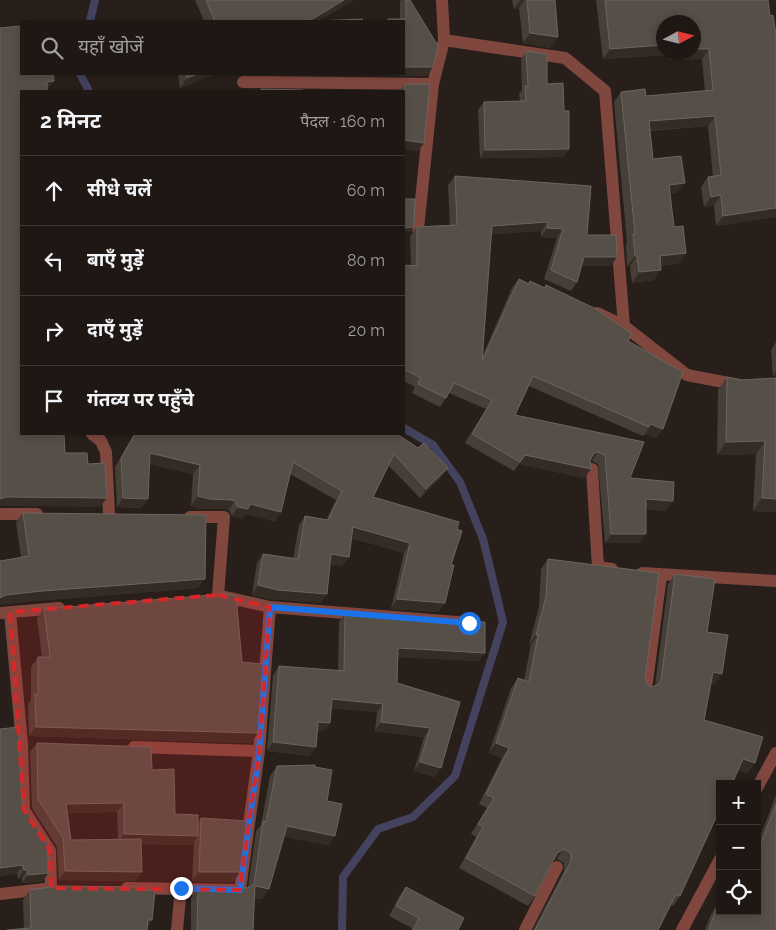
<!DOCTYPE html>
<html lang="hi">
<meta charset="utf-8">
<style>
body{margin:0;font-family:Raleway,"Noto Sans Devanagari",sans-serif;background:#27201d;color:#f1f3f6}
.controls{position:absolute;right:15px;bottom:15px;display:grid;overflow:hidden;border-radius:0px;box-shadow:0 2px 8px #0003}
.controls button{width:45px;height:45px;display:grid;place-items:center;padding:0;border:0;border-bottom:1px solid #3c3634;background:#1f1714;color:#f1f3f6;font:25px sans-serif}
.compass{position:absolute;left:656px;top:15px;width:45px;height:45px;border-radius:50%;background:#1f1714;box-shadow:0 2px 8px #0003;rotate:83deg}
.stop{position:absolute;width:15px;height:15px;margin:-11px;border:4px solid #1a73e8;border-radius:50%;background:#fff}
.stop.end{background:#1a73e8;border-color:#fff;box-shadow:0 1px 5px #0008}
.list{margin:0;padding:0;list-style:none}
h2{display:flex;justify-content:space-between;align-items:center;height:65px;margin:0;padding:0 20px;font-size:21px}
h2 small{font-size:16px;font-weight:400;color:#a19fa0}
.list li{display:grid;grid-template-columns:32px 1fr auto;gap:15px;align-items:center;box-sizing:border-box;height:70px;padding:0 20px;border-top:1px solid #3c3634}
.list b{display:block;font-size:19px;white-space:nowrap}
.list em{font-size:16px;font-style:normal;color:#a19fa0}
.icon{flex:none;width:28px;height:28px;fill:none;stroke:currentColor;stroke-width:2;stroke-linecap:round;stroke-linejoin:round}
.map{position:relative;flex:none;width:776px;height:930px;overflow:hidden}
.search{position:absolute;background:#1f1714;box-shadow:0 2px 8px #0003;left:20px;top:20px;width:385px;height:55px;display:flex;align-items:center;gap:12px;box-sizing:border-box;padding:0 18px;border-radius:0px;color:#a19fa0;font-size:19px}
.panel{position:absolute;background:#1f1714;box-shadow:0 2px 8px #0003;left:20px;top:90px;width:385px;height:345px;border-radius:0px}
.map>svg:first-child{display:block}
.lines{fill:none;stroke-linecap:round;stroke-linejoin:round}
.stream{stroke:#43425f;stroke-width:8}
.minor{stroke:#80473f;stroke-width:12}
.wall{fill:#463f37;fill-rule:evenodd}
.shaded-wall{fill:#332b24}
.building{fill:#564f48;stroke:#6c645e}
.route{stroke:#1a73e8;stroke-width:6}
.marked{fill:#d62828;fill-opacity:0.2;stroke:#d62828;stroke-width:4;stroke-dasharray:10 6;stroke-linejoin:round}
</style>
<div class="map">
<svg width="776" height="930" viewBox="0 0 776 930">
<rect width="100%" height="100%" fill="#291f1a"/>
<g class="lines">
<!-- stream -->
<path class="stream" d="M90 21 95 0
M80 74 89 91
M342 930 343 877 378 829 413 817 455 776 503 622 483 539 460 482 433 445 404 428"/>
<!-- minor -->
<path class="minor" d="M444 40 565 58 605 91 624 326
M243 82 433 84
M418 229 433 84 444 40 442 0
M597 313 624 326 687 375 739 385
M92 434 101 441 106 452 109 515
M592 469 598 567 612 569
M0 514H37
M190 517H224L218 595
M642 573 776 581
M221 596 270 607 469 623
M10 612 22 744 24 810 50 851 51 888
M0 613 59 608
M646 689 661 576
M134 747 259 751
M757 788 776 753
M127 888 240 890 259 751 270 607
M0 894 44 889
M177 930 181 888
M525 930 557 867
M682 930 720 859"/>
</g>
<!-- wall -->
<path class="wall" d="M195 0H354L318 21H361H204Z
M401 0H410L433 67 427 76 384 75V74H404V21H387L388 19H400V2Z
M512 0H555L558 37 550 48 523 43 519 8 514 9Z
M596 0H768L776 217 716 226 714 205 704 207 701 187 708 177 713 176 708 126 650 131 653 159 677 193 670 194 674 227 686 253 679 263 661 266 654 280 632 283 630 266H627L626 244 627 242 614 102 621 92 646 96 705 91 702 59 669 60 668 55 603 59ZM664 22 694 52H664Z
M526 51 547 84 563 157 480 158 478 110 484 102 520 101 519 94 522 90 521 60Z
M178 74H215L180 88Z
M405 84 424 143 418 151 404 149V91H400Z
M455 176 587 235 611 266H582L577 282 571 291 544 279 557 238 541 237V231L491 234 483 355 512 288 519 279 528 283 530 281 544 288 546 285 628 341 657 438 645 434 643 436 529 386 515 415 644 442 630 478 666 511 646 509 639 543H605L598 464 592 461H590L591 469 584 478 519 464 514 471 465 443 486 409 449 393 440 407 412 393 415 387 404 381V265H411L410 236 417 227 450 225 448 185Z
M776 342V376H773L771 350Z
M727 377 740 380 776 378V512L753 511 756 454 717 455 718 390Z
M134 434H397L441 478 420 498 388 465 373 497 457 529 445 603 438 612 391 609 404 553 352 538 349 557 342 566 330 564 321 603 271 599 252 595 257 563 263 554 293 559 299 525 305 516 326 520 336 500 290 474 281 512 275 521 245 514 242 519 232 516 229 510 225 509H203L191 506 193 474 149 464 148 499 141 508 117 507 115 467Z
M23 513 198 588 35 601 21 557 16 522Z
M548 559 645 678 648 685 652 687 655 686 668 584 675 574 707 632 715 684 711 683 704 720 748 773 738 770 680 896 673 906 671 905 658 930H533L564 871V863L557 859 553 861 535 896 528 906 459 868 476 837 471 834 487 808 479 804 502 758 489 753 511 688 518 678 524 680 531 645H529L539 607 541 569Z
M44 609 242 662 258 733 251 743 29 736 28 704 31 699V667L38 657H42L37 618Z
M345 613 485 653 478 661 398 657 397 683 460 702 435 777 414 771 424 737 375 731 377 712 331 708 324 731H317L310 756 267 751 273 675 279 666 338 670 339 622Z
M0 729 22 803 48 873 43 881 22 883V878L18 879 17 873 0 876Z
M37 743 152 770 175 814 198 823 201 818 233 882 192 881 194 842 192 845 141 844 135 881 59 880 57 847 32 808 30 752ZM117 812 118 840H71L68 813Z
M277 766 315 767 327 801 335 836 328 845 284 836 262 899 254 898 253 930H191V898L198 888H248L256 831 261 825 270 776Z
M776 795V930H705L711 914 718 904 720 911H757V845Z
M406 887 458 930H411L412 928 389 916 399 897Z
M30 890 147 928 24 929 23 900Z"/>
<!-- shaded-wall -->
<path class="shaded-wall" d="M344 0H354L318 21H309Z
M520 0H525L519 8 514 9Z
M530 33 558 37 550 48 523 43Z
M664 45V52H669L668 55 603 59 610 49Z
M694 49H709L702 59 669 60 674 52H694Z
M404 67H433L427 76 384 75 385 74H404Z
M198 74H215L180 88 187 78Z
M54 81 47 90V82Z
M715 116 708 126 642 131 649 121Z
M404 140 424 143 418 151 404 149Z
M569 149 563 157 480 158 485 150Z
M685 183 677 193 662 195 669 185Z
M721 195 714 205 704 207 711 197Z
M776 208V217L716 226 723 216Z
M548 222 541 231 486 235 492 226Z
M414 227 411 232H404V228Z
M547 228 563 229 557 238 541 237Z
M686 253 679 263 653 267 660 256Z
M635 256H637L630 266H627Z
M584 257H617L611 266H578Z
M661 270 654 280 632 283 639 272Z
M776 371V376H773Z
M650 424 663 429 657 438 645 434Z
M765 441 756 454 717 455 726 442Z
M598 452 592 461 587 463 594 453Z
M150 453 200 465 193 474 143 463Z
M525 455 591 469 584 478 519 464Z
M448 468 441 478 420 498 426 489Z
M198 496 231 500 235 501 229 510 225 509H203L191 506Z
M7 497 107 498 100 507 0 506V499Z
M123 498 148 499 141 508 117 507Z
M762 498 776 499V512L753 511Z
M646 499 673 501 666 511 639 508Z
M250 504 281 512 275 521 245 514 242 519 232 516 238 507Z
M353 527 410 543 404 553 347 536Z
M611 534H646L639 543H605Z
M331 554 349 557 342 566 325 563Z
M205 579 198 588 35 601 0 605V598L6 595 42 591Z
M258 585 327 594 321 603 271 599 252 595Z
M397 599 445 603 438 612 391 609Z
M536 635H538L531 645H529Z
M398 648 485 653 478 661 392 657Z
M713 672 722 674 715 684 706 682Z
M332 699 383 704 377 712 326 708Z
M318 722 330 723 324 731 312 730Z
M381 722 430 728 424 737 375 731Z
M36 727 258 733 251 743 29 736Z
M273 742 316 747 310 756 267 751Z
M496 743 509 748 502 758 489 753Z
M743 759 755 763 748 773 736 769Z
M420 762 441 768 435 777 414 771Z
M124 803 117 812 60 813 66 804Z
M287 826 335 836 328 845 280 836Z
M124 834 198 836 192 845 118 843Z
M564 849 557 859 550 863 557 853Z
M23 865 17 873 0 876V868Z
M24 870H27L22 878 18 879Z
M65 871 142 872 135 881 59 880Z
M199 872H240L233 882 192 881Z
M48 873 43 881 22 883 28 875Z
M255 886 269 889 262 899 248 896Z
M148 920H152L146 930Z"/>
<!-- building -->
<path class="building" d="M206 0H344L309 21H215Z
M406 0H410L438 46 433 67H404V21H388V19H406Z
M527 0H555L558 37 530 33Z
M605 0H768L770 16 773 15 776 35V208L723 216 721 195 711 197 708 177 721 175 715 116 649 121 653 159 681 156 685 183 669 185 674 227 683 226 686 253 660 256 661 270 639 272 637 256H635L633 234H635L621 92 645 89 646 96 713 90 709 49H694V22H664V45L610 49Z
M363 19 359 21H317Z
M21 26V74H53L54 81 47 82V91H21V434H64L65 453H87L88 464 105 463 107 498 7 497 0 499V28Z
M526 51 547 54V84L563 83 564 111H569V149L485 150 484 102 526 101 525 86H528Z
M186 74H198L187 78Z
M405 84H430L424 143 404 140V94Z
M261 89 303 90V91H261Z
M455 176 591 186 587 235H616L617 257H584L577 282 551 270 563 229 547 228 548 222 492 226 482 361 519 279 529 284 530 281 545 288 546 285 596 309 632 334 628 341 683 372 663 429 650 424 649 427 533 376 515 415 644 442 630 478 674 482 673 501 646 499V534H611L605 455 598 452 594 453 590 460 591 469 525 455 520 462 472 434 492 400 454 383 446 398 418 384 421 378 404 369V265L417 266V227L457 225Z
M404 199H415L414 227 404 228Z
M727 377 740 380 776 378V499L762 498 765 441 726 442Z
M135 434H397L418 448 424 443 448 468 426 489 394 454 373 497 459 522 457 529 462 531 451 565H454L445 603 397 599 410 543 353 527 349 557 331 554 327 594 278 590 258 585 263 554 298 559 305 516 328 520 342 491 293 462 281 512 250 504 248 509 238 507 235 501 231 500 209 499 198 496 200 465 150 453 148 499 123 498 121 458Z
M23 513 206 515 205 579 42 591 6 595 0 598V561L29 556Z
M548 559 659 573 645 678 648 685 652 687 659 684 661 680 675 574 715 579 707 632 728 635 722 674 713 672 704 720 763 737 755 763 743 759 732 784H720V809L680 896 676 894 658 930H535L571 861V853L564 849 557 853 535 896 466 858 483 827 478 824 494 798 486 794 509 748 496 743 518 678 529 682 538 635H536L546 597Z
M224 594 236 596 242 662 263 664 258 733 36 727 35 694H38V657H50L44 609Z
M345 613 447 622H485V653L398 648 397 683 460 702 441 768 420 762 430 728 381 722 383 704 332 699 330 723 318 722 316 747 273 742 279 666 344 671Z
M19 727 22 803 48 845V873L28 875 27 870H24L23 865 0 868V729Z
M37 743 151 747 152 770 174 769 175 814 198 815V836L124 834V803L66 804 71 840 141 839 142 872 65 871 63 838 38 799Z
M315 765V767L332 770 327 801 342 804 335 836 287 826 269 889 255 886 253 930H197L198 888H247L254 884 263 821 266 822 277 766Z
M776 804V930H712L709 929 718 904H720V911H757V854Z
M201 818 247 821 240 872H199Z
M58 886 143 887V889L155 891 152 920H148L147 930H7L31 928 30 890Z
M406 887 464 918 458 930H413L419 918 396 906Z"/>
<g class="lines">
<!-- route -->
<path class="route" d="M181 888 240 890 259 751 270 607 469 623"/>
</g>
<!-- marked area -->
<path class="marked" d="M218 595 270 607 259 751 240 890 51 888 50 851 24 810 10 612Z"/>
</svg>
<div class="controls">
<button>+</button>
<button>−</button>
<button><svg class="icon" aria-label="locate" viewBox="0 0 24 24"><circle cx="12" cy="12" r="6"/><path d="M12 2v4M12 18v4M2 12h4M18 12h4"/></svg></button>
</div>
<svg class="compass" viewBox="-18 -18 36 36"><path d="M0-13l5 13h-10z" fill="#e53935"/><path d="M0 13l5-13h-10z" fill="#a19fa0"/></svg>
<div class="stop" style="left:469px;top:623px"></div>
<div class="stop end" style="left:181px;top:888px"></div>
<div class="search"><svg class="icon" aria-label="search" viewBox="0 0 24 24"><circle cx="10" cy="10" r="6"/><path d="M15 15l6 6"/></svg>यहाँ खोजें</div>
<section class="panel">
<h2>2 मिनट<small>पैदल · 160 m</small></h2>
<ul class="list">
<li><svg class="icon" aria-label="ahead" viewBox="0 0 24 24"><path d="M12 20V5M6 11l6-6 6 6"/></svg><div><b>सीधे चलें</b></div><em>60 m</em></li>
<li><svg class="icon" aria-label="left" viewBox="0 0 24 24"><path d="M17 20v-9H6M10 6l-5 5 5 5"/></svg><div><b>बाएँ मुड़ें</b></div><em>80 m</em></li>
<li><svg class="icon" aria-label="right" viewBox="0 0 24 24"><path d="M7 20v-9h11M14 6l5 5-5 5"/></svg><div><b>दाएँ मुड़ें</b></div><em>20 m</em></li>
<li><svg class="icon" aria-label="arrive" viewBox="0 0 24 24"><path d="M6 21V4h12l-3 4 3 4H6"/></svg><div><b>गंतव्य पर पहुँचे</b></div></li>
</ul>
</section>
</div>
